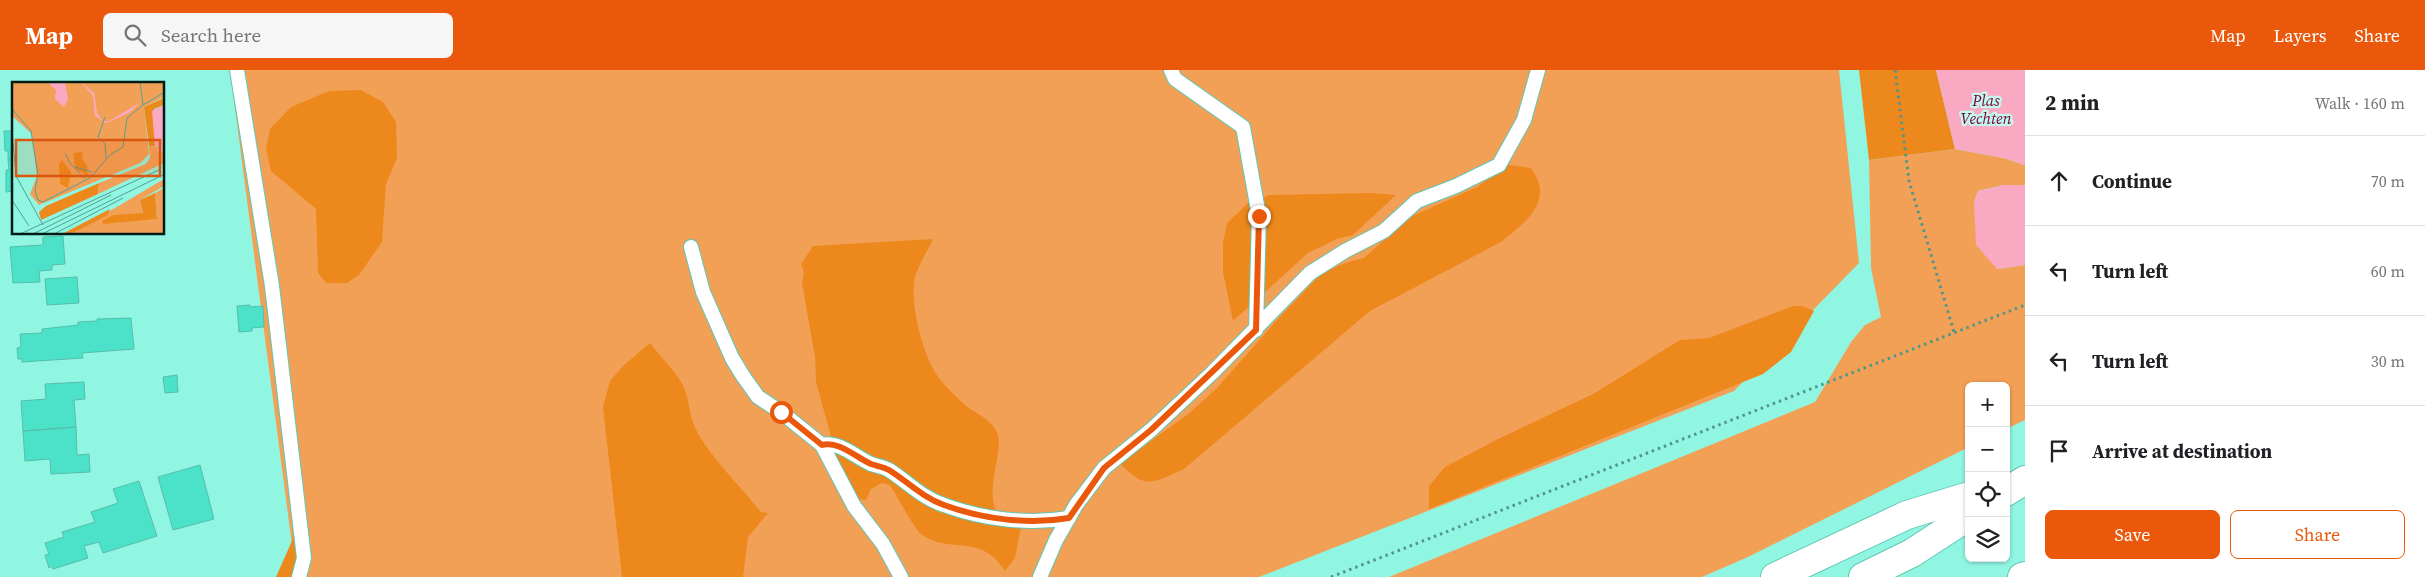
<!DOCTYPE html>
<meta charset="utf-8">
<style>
body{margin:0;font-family:"Source Serif 4",serif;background:#f6f6f6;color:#202124}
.controls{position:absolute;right:15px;bottom:15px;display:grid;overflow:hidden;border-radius:8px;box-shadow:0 1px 4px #0004}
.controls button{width:45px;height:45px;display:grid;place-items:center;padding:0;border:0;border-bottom:1px solid #e0e0e0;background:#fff;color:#202124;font:25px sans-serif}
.stop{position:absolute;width:15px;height:15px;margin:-11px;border:4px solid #ea580c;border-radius:50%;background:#fff}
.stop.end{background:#ea580c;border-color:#fff;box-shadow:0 1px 5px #0008}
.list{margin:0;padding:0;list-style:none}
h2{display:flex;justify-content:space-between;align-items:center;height:65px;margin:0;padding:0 20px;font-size:21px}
h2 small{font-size:16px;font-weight:400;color:#757577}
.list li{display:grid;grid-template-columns:32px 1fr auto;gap:15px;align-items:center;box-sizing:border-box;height:90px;padding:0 20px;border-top:1px solid #e0e0e0}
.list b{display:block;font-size:19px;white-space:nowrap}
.list em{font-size:16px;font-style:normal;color:#757577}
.actions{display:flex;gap:10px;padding:15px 20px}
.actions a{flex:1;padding:11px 0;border:1px solid #ea580c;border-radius:8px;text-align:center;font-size:18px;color:#ea580c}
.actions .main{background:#ea580c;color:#fff}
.icon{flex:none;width:28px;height:28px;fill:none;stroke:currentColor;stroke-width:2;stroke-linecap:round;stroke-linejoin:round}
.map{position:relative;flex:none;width:2025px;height:507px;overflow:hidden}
header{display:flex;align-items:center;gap:30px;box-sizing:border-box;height:70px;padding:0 25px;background:#ea580c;color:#fff}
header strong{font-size:24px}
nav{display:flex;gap:28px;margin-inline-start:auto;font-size:18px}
.search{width:350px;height:45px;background:#f6f6f6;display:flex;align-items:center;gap:12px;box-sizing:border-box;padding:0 18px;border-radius:8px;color:#757577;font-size:19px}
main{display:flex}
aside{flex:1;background:#fff}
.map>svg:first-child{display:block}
.green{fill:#f3a057}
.forest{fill:#ed891c}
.water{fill:#f9aac2}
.building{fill:#4ce1c9;stroke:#56beab}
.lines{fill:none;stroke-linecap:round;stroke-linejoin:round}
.service-casing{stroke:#60c7b4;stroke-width:16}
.motorway-casing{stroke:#60c7b4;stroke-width:30}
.path{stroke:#519689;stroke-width:3;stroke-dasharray:2.5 4;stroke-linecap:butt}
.service{stroke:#fff;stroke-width:14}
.motorway{stroke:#fff;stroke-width:28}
.route{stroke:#ea580c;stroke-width:6}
.labels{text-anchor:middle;stroke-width:4.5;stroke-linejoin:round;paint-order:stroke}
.water-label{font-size:16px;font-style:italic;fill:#7b003e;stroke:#c2fbee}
.inset-road{fill:none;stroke:#569f91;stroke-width:1}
.view{fill:#dc560d;fill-opacity:0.15;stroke:#dc560d;stroke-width:2.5}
.inset-edge{fill:none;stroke:#001c17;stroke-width:2.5}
</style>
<header>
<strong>Map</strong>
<div class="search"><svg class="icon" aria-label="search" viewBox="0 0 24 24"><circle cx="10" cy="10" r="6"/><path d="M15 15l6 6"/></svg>Search here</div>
<nav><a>Map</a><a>Layers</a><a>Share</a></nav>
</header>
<main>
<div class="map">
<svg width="2025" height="507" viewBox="0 0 2025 507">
<rect width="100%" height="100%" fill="#90f6e2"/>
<!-- green -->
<path class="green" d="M230 0H1839L1859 193 1734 321 1259 507H292L295 498Z
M1955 79 2004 88 2025 95V115H2004L1978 121 1974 132 1997 199 2025 195V350L2006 359V316H1969V377L1748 487 1702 507H1389L1815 332 1851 272 1865 255 1881 247 1871 198 1869 90Z"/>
<!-- forest -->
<path class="forest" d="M1859 0H1936L1955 79 1869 90Z
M361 20 383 32 396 52 397 88 386 114 382 172 359 205 347 213H326L318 203 316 139 271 101 266 79 270 59 291 37 329 21Z
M1503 94 1531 98C1555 131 1526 152 1501 172L1370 241 1184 399C1154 412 1145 421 1120 393L1187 345 1217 318 1277 250 1321 204 1345 193 1364 188 1410 147 1477 117 1495 104Z
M1371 123 1396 125 1353 165 1337 169 1308 183 1233 251 1223 202V173L1227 153 1248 133 1269 125Z
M933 169C928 180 919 194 915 207 909 233 923 287 939 308 946 317 955 326 963 333 974 344 990 347 997 362 1005 383 984 415 997 444L1022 451 1015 488 1005 501C979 461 952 486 921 464 915 460 896 424 890 415L882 413 871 419 866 430 841 428V403L816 312 815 287 802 213 804 203 801 194 813 176Z
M1793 236H1802L1814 241 1791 282 1763 304 1429 439V416L1445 397 1498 369 1595 323 1680 270 1709 268Z
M650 273C659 285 681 307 685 320 691 339 689 348 700 367 717 394 741 417 761 442L768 443 748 467 743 507H622L603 337 610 311 623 296Z
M299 455V480L293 507H276Z"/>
<!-- water -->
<path class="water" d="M1936 0H2025V95L2004 88 1955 79Z
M2004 115H2025V195L1997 199 1976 175 1974 132 1978 121Z"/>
<!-- building -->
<path class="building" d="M4 61H14V90H8V81H5Z
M8 90H14V121L6 122V100H9Z
M63 166 65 194 52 195V200L39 201 40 212 13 213 10 177 43 175V167Z
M77 207 79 233 47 235 45 209Z
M250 235V237L263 236 264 257 252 258V261L239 262 237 236Z
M131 248 134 279 82 283 83 288 22 292V289H18L17 278 21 277 20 264 42 263V259L78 255V252L97 251V249Z
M177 305 178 322 165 323 163 307Z
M84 312 85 329 74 330 76 357 23 361 21 331 46 329 45 314Z
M76 357 77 385 89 384 90 402 51 404 50 389 25 391 23 361Z
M200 395 214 449 173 460 158 407Z
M139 411 157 466 103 483 99 472 84 476 88 488 53 499 52 496 49 498 45 485 49 484 45 473 64 467 62 462 95 452 91 442 118 433 113 419Z"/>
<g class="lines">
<!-- service casing -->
<g class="service-casing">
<path id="service" d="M237 0 272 216 304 488 299 507
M1171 0 1175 9 1243 57 1259 146 1256 260
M691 177 703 222 732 288 743 306 758 327 781 342 822 375 854 436 883 474 901 507
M822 375C838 370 857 388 871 394 877 396 884 397 889 400 908 412 922 428 944 435 982 449 1028 455 1069 448
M1040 507 1056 470 1076 435 1104 398 1151 360 1212 303 1310 203 1345 181 1384 161 1417 131 1456 116 1499 95 1524 50 1538 0"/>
</g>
<!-- motorway casing -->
<g class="motorway-casing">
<path id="motorway" d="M2006 422 2025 410
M1775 507 1907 445 1969 426
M1863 507 1912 483 1969 446
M2022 507 2025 506"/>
</g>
<!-- path -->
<path class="path" d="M1895 0 1909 111 1954 262
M1331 507 2025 235"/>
<!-- service -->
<use href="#service" class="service"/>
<!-- motorway -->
<use href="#motorway" class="motorway"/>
</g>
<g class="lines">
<!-- route -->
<path class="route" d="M781 342 822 375C838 370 857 388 871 394 877 396 884 397 889 400 908 412 922 427 944 435 982 449 1028 455 1069 448L1104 398 1151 360 1256 260 1259 146"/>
</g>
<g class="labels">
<!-- water labels -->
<g class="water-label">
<text x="1986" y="36">Plas<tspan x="1986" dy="18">Vechten</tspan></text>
</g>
</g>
<!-- overview -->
<g transform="translate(12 12)">
<rect width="152" height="152" fill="#90f6e2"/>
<path d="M0 0H152V15L132 25 137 72 128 81 27 123 18 112 25 94 20 52 0 34ZM137 64 149 65 145 67 152 70V81L86 112 87 101 134 82 138 76ZM152 97V104L128 118 131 132 90 139 145 137 143 111 152 106V152H59Z" fill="#f3a057"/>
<path d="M152 16V23L142 27 143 64H137L132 25ZM71 70 70 77 75 84 76 94 64 87 62 80V71ZM50 78 59 90 56 106 48 102 47 82ZM87 101 86 112 29 138 27 130 34 124ZM143 111 145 137 91 142 90 139 101 133 131 131 128 118ZM98 127 96 133 59 152H50Z" fill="#ed891c"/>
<path d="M35 0H53L56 17 52 25 43 17 44 8ZM69 0 82 11 85 31 91 39H97L129 20 117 31 94 41 83 34 81 14ZM152 23V70L147 72 145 67 149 65 143 64 140 29Z" fill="#f9aac2"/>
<path class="inset-road" d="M131 23 153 10M0 27 19 49 26 93 23 108 26 118 31 120 78 96 98 73 111 65 115 36 131 23 128 0M93 35 86 55 93 62 94 76M0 48 4 94 31 143M53 71 58 81 73 97M63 85 80 90M0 118 17 144M8 152 149 87M21 152 99 113M30 152 153 92M42 152 111 116"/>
<path class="view" d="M4 58H148V94H4Z"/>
<rect width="152" height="152" class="inset-edge"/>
</g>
</svg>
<div class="controls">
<button>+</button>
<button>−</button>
<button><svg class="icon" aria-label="locate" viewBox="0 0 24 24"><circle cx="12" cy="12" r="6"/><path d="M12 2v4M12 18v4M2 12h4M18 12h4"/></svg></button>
<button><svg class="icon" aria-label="layers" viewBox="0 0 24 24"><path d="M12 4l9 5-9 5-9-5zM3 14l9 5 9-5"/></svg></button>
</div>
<div class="stop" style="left:781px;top:342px"></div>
<div class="stop end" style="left:1259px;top:146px"></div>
</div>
<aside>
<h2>2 min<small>Walk · 160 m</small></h2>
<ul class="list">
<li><svg class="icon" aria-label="ahead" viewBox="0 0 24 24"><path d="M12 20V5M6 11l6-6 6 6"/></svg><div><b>Continue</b></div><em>70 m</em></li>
<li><svg class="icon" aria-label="left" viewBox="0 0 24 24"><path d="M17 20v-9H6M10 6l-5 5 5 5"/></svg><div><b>Turn left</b></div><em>60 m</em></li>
<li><svg class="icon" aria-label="left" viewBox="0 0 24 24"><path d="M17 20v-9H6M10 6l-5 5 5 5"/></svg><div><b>Turn left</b></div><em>30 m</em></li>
<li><svg class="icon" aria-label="arrive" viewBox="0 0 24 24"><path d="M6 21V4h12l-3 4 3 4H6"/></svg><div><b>Arrive at destination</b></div></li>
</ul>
<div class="actions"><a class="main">Save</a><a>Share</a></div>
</aside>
</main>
